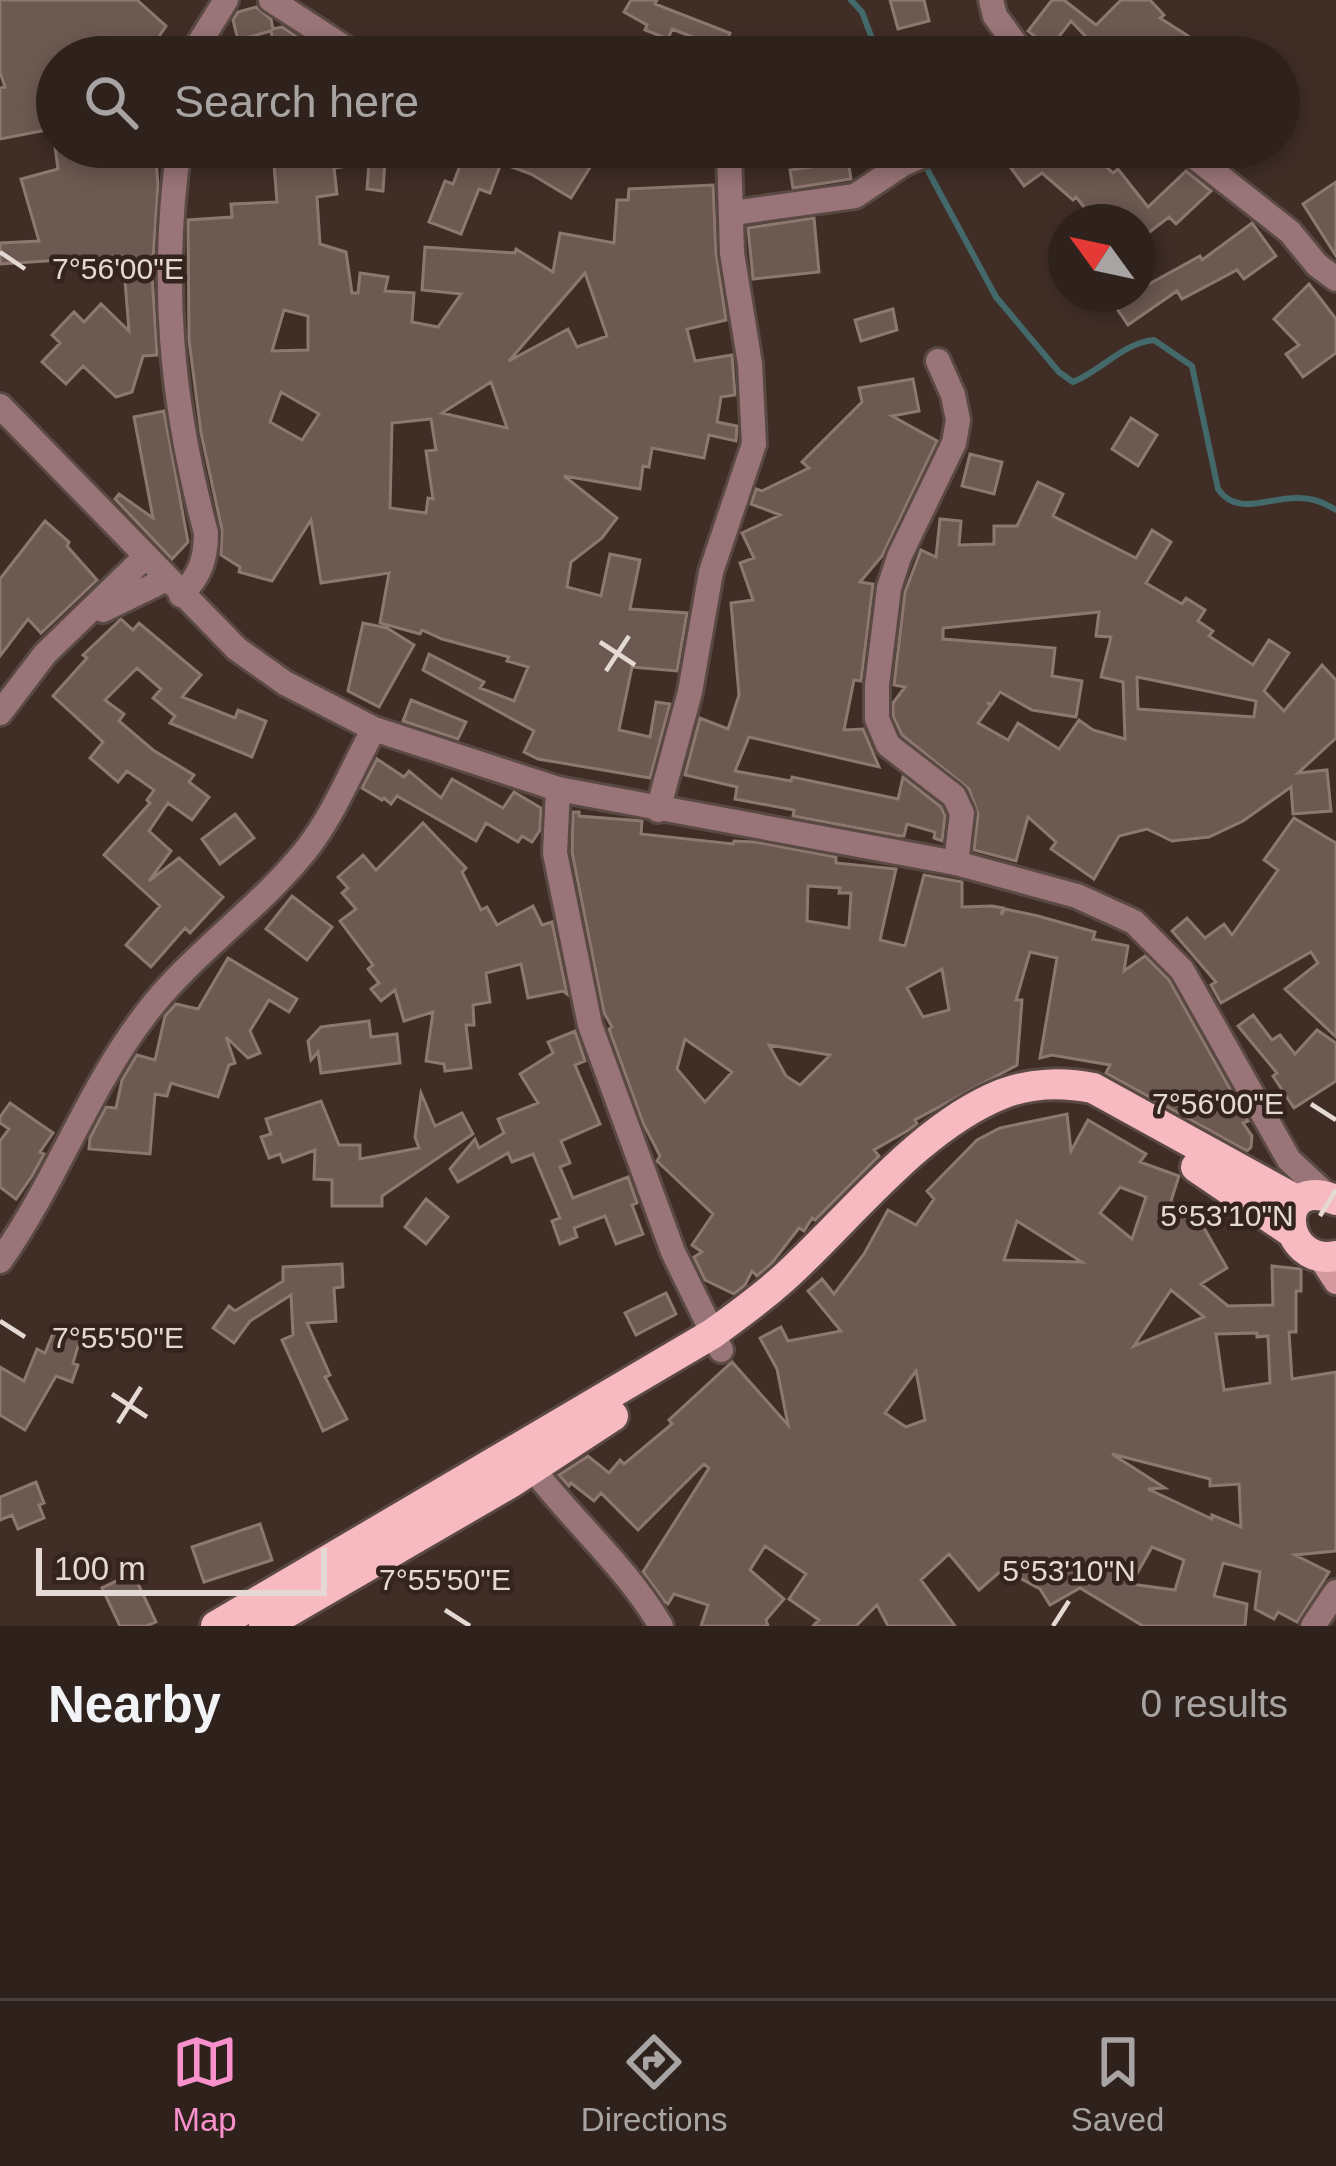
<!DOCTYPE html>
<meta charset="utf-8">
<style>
body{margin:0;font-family:Arial,sans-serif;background:#3b2f29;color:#f1f3f6}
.compass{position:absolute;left:1048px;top:204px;width:108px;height:108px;border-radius:50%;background:#2f221c;box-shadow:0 6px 18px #0003;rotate:303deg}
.scale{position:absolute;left:36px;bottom:30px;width:291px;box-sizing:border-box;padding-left:12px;border:6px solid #e5d9d5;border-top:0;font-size:33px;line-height:42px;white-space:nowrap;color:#e5d9d5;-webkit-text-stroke:9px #34241d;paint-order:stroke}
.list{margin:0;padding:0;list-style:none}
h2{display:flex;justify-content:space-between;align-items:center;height:156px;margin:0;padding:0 48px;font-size:51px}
h2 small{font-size:39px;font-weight:400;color:#a7a4a3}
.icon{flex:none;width:66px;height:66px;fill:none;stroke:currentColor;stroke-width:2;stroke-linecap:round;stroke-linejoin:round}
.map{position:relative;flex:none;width:1336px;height:1626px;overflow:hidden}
.search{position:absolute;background:#2f221c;box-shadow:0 6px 18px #0003;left:36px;right:36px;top:36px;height:132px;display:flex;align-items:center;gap:30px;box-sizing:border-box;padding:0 42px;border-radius:66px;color:#a7a4a3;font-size:45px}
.sheet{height:372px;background:#2f221c}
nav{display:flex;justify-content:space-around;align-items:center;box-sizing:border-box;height:168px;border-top:3px solid #4a3f3b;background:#2f221c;font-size:33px;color:#a7a4a3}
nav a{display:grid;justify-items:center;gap:6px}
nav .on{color:#f890cc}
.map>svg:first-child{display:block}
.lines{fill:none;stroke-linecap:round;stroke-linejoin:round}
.stream{stroke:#43696a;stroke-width:6}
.building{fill:#6c5951;stroke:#8d7870;stroke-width:3;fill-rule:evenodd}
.minor-casing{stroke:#5a4942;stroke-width:30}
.tertiary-casing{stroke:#5a4942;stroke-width:30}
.secondary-casing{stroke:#5a4942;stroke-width:30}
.primary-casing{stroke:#5a4942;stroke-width:36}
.minor{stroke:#997478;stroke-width:24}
.tertiary{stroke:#997478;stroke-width:24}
.secondary{stroke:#d3999f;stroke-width:24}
.primary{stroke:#f7bac0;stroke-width:30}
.ticks{fill:none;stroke:#e5d9d5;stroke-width:4.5}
.ticks-label{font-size:30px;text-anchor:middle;fill:#e5d9d5;stroke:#34241d;stroke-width:9;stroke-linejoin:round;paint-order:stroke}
</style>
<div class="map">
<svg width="1336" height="1626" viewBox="0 0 1336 1626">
<rect width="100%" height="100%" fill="#3f2d26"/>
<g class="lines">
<!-- stream -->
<path class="stream" d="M851 0 862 12 879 57
M927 169 996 297 1059 372 1073 382C1102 370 1123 343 1154 340L1192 366 1218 489C1238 518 1271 496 1299 498 1314 498 1324 503 1336 510"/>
</g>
<!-- building -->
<path class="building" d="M0 0H137L166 26 160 35 159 57H57V128L0 139V88L5 87 0 72Z
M631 0H657L655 4 730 33 724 49 672 29 668 39 645 30 647 25 624 12Z
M890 0H924L929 21 898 29Z
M1052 0H1064L1096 25 1121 0H1150L1164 15 1160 18 1202 45 1194 57H1105L1071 21 1050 48 1028 31Z
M256 7 271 19 273 29 282 27 303 41 306 57 275 54 271 31 238 40 233 20 238 12Z
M55 147H155L158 185 152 274 157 355 143 356 132 392 116 397 83 366 66 384 42 362 60 343 52 335 74 312 84 322 101 304 129 331 123 256 0 264V243L39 241 21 179 58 169Z
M259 147H413V156L385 160 383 191 367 189 369 163 334 168 337 194 317 197 320 244 346 252 352 293H358L360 273 388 277 385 291 414 293 412 322 438 327 461 294 422 290 425 247 515 253 516 249 553 272 560 233 614 243 617 200H628L629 189 713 185 716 253 726 320 687 329 695 361 732 355 735 395 721 397 717 422 737 426 736 441 709 435 704 458 652 448 649 467 643 466 640 489 564 476 617 518 602 538 571 562 567 587 601 596 610 554 640 560 630 609 687 613 677 671 632 667 619 730 650 737 656 702 670 704 650 778 538 759 524 752 534 731 423 670 429 654 484 682 480 688 514 701 528 667 507 661 509 657 442 639 422 630 420 634 380 623 389 573 321 583 311 520 272 581 239 572 240 567 221 555 222 530 201 433 189 340 188 220 232 217 231 204 277 202 274 165 260 166ZM585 273 607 336 577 347 568 329 509 361ZM284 310 308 316V350L272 351ZM491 382 507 428 442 413ZM281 392 319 414 302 440 270 422ZM431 419 436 450 426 451 433 499 428 498 426 513 390 508 392 423Z
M462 147H511L539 157 545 147H572L594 161 571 198 531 174 501 163 490 193 479 189 461 234 429 222 445 181 453 184 466 150Z
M1025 147H1048L1061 166 1078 147H1083L1113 173 1118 169 1148 207 1186 171 1211 191 1176 224 1169 217 1138 241V222H1096L1076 197 1073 200 1042 173 1024 186 1006 161Z
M825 156 826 163 848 160 851 179 793 188 790 170 811 167 810 158Z
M1336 182V256L1303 204Z
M814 218 819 272 753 279 748 228Z
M1252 223 1276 256 1244 279 1237 270 1182 299 1177 291 1128 325 1113 303 1126 294H1138V268L1149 284 1200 256 1202 260Z
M1309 284 1336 319V353L1303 377 1286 354 1299 345 1274 319Z
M893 309 897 330 861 341 855 320Z
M913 379 919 411 892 416 937 441 882 556 860 582 873 584 861 681 854 680 844 730 863 729 879 767 749 737 735 771 791 781 792 777 898 799 903 777 941 807 945 816 942 841 934 838 935 832 907 824 904 836H900L793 816 794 810 735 799 737 787 685 775 700 718 728 729 739 695 731 603 753 600 740 563 754 558 742 533 780 515 751 504 756 489 762 491 809 468 802 462 862 402 859 388Z
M164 411 188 542 172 559 115 499 119 494 153 518 134 417Z
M1131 418 1157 435 1138 466 1112 449Z
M970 454 1002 462 994 494 962 486Z
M1038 482 1063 494 1053 516 1136 558 1152 530 1171 542 1146 583 1182 604 1186 598 1205 610 1198 621 1213 631 1209 636 1253 665 1269 640 1289 653 1264 691 1284 711 1322 665 1336 680V738L1298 773 1327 770 1331 811 1293 814 1291 787 1243 821 1209 837 1172 841 1147 829 1119 836 1094 879 1051 849 1056 842 1028 817 1016 861 974 850 978 814 969 789 902 735 893 716V703L905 687 894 685 905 592 921 550 936 557 940 519 961 521 959 545 994 544V526H1017ZM1099 612 1096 636 1111 637 1101 677 1123 682 1125 739 1093 730 1079 720 1059 749 1018 723 1008 740 978 723 991 705 987 703 992 704 1000 692 1032 710 1076 717 1082 681 1052 676 1055 648 943 639V628ZM1137 677 1256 701 1254 717 1138 709Z
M45 521 69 542 67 546 97 580 41 633 28 619 0 656V579Z
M121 619 133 630 139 623 201 675 182 697 235 718 238 710 266 721 252 757 170 723 175 716 153 698 161 689 137 668 105 700 124 714 119 721 153 750 194 775 189 782 209 797 192 820 168 803 149 831 171 851 149 881 179 858 223 897 190 933 185 928 151 967 126 945 160 906 104 855 150 803 147 800 154 790 127 771 118 782 90 758 103 742 53 696 87 658 83 655Z
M363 623 387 628 414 645 379 707 348 691Z
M411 700 466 722 458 739 403 721Z
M377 759 404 777 409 771 441 798 452 779 503 808 514 792 541 808 540 830 532 842 522 836 518 842 486 823 476 841 397 796 391 804 384 798 382 800 362 788Z
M573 812H579V816L642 821 641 834 733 844 734 841 755 842 836 857V863L896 869 880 940 905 946 924 875 962 882V907L992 906 1003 908 1001 915 1005 909 1038 916 1095 932 1093 939 1128 946 1124 971 1145 956 1169 980 1248 1121 1243 1123 1252 1136 1251 1147 1247 1151 1106 1073 1110 1065 1052 1055 1040 1058 1057 958 1030 952 1016 1000H1022L1017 1065 915 1120 917 1124 907 1131 874 1150 879 1156 815 1220 812 1218 804 1231 799 1228 772 1263 757 1276 752 1271 745 1285 734 1294 705 1280 694 1257 702 1252 692 1245 713 1214 657 1161 660 1156 643 1123 609 1029 612 1027 604 1013 572 852ZM808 886 840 888 839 893H851L849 928 807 921ZM942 969 949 1010 923 1017 907 988ZM685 1039 732 1072 705 1102 677 1069ZM769 1045 830 1055 800 1085 786 1076Z
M235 814 254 838 220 864 202 839Z
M1294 818 1336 843V1037L1285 989 1318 963 1311 952 1221 1003 1211 985 1216 982 1172 931 1187 918 1205 938 1224 924 1232 935 1278 870 1264 860Z
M423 823 466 868 462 872 481 910 487 907 497 925 533 906 542 925 552 922 567 994 563 991 528 998 521 964 486 973 490 1002 473 1005 474 1025H466L471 1068 445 1071 444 1064 426 1061 433 1012 404 1021 395 990 381 1001 371 989 379 983 368 969 373 965 340 921 356 909 342 893 348 888 338 877 363 855 376 870Z
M292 896 332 927 307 960 266 929Z
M228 958 297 999 289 1012 269 1000 250 1031 260 1053 248 1058 226 1037 235 1063 229 1065 218 1097 171 1083 167 1096 155 1094 150 1154 89 1149 90 1138 106 1107 116 1108 122 1080 137 1055 155 1060 165 1016 176 1004 198 1009Z
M1253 1015 1272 1040 1280 1035 1295 1054 1317 1030 1336 1043V1081L1294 1108 1273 1076 1277 1073 1238 1026Z
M369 1021 371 1037 397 1034 400 1063 321 1073 318 1052 311 1060 308 1041 321 1027Z
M575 1031 585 1061 575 1065 600 1124 561 1141 570 1163 560 1167 573 1198 628 1177 637 1203 632 1205 643 1234 616 1244 605 1216 574 1228 577 1237 560 1244 552 1221 560 1218 533 1154 512 1162 508 1153 458 1182 450 1169 475 1139 479 1148 504 1133 498 1119 538 1103 520 1074 553 1053 548 1042Z
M421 1093 435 1126 462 1113 473 1134 382 1196V1206H332V1180L314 1179 315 1150 283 1162 280 1154 269 1158 261 1137 271 1134 266 1119 321 1101 339 1145H360V1159L419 1148 415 1137Z
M10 1103 53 1133 40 1152 44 1154 32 1176 16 1199 0 1187V1141L9 1129 0 1123V1117Z
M1067 1114 1071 1151 1088 1120 1146 1154 1140 1162 1179 1176 1171 1201 1206 1224 1204 1228 1227 1268 1201 1284 1228 1306 1273 1305 1272 1266 1301 1269V1291H1296V1332H1289L1292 1379 1336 1372V1551L1295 1555 1329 1572 1297 1622 1278 1612 1274 1619 1255 1609 1260 1572 1223 1563 1214 1596 1247 1604 1245 1626H1143L1080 1588 1050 1605 1040 1589 1003 1569 979 1590 949 1554 921 1580 955 1626H888L877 1605 856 1626H813L819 1620 789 1599 806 1574 765 1546 750 1570 784 1599 766 1620 768 1626H701L708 1605 674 1594 668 1604 665 1602 643 1572 709 1468 704 1464 638 1530 601 1493 594 1501 571 1483 569 1486 559 1475 588 1456 609 1473 620 1460 624 1464 672 1424 669 1420 732 1362 788 1425 777 1369 760 1338 781 1327 788 1341 841 1331 808 1291 822 1279 834 1294 864 1254 888 1210 916 1225 934 1199 927 1191 977 1140 1000 1128ZM1120 1187 1146 1197 1132 1239 1100 1213ZM1017 1221 1082 1262 1004 1260ZM1171 1290 1204 1317 1134 1346ZM1257 1333V1337L1268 1336 1270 1383 1224 1390 1216 1334ZM916 1371 925 1420 906 1427 885 1413ZM1112 1454 1210 1479V1486L1239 1484 1241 1527 1212 1515V1519L1148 1489 1165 1488ZM1152 1547 1184 1560 1175 1590 1131 1584Z
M426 1199 448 1217 426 1244 405 1227Z
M342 1264 343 1287 334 1288 336 1321 307 1323 330 1375 325 1377 347 1419 323 1431 282 1340 293 1335 291 1295 250 1321 234 1343 213 1328 229 1306 235 1311 283 1281V1267Z
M666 1293 676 1314 636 1335 625 1313Z
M56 1326 81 1336 73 1363 78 1365 72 1382 56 1376 25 1430 0 1415V1367L24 1381 37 1349 45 1353Z
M36 1482 44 1503 39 1505 44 1518 18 1529 12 1515 0 1520V1497Z
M260 1524 272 1560 204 1582 192 1547Z
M133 1573 156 1622 146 1626H120L102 1588Z"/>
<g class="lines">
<!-- minor casing -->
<g class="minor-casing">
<path id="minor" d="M271 0 359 57
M991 0 995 16 1025 57
M195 57 198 45 226 0
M179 147C160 281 171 402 206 533 206 559 200 576 181 595
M626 147 729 150 732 253 750 364 754 444 711 572 690 692 658 810
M1182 147 1290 232 1317 265 1336 279
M733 213 855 196 903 164 935 150 976 147
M938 361 953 395 958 420 954 443 899 557 889 588 877 685V719L888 745 954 796 962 813 956 863
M103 610 167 579
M0 713 45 654 144 558
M558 789 555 853 590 1025 673 1252 721 1350
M0 1261C56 1182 87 1091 145 1015 192 953 258 910 306 850 334 815 352 768 374 729
M532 1468C574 1522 627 1568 661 1626
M1313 1626 1336 1592"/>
</g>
<!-- tertiary casing -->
<g class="tertiary-casing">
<path id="tertiary" d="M0 406 237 649 285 683 374 729 558 789 956 863 1077 896 1134 922 1182 970 1289 1160 1329 1197"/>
</g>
<!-- secondary casing -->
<g class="secondary-casing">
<path id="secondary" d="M1319 1256 1336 1282"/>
</g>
<!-- primary casing -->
<g class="primary-casing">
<path id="primary" d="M1196 1167 1290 1231
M1336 1200C1272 1173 1280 1267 1336 1256
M216 1626 712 1334C737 1316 762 1298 785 1277 850 1218 919 1127 1002 1094 1030 1083 1063 1082 1093 1088L1298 1201
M264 1626 512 1482 613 1416"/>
</g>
<!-- minor -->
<use href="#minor" class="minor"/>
<!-- tertiary -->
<use href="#tertiary" class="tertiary"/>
<!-- secondary -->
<use href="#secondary" class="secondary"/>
<!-- primary -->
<use href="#primary" class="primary"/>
</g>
<!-- ticks -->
<path class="ticks" d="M0 252 25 269M600 642 635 665M606 671 629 636M1311 1104 1336 1120M1320 1216 1336 1190M0 1321 25 1337M112 1394 147 1417M118 1423 141 1387M445 1610 470 1626M1053 1626 1069 1601"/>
<g class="ticks-label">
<text x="118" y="279">7°56'00"E</text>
<text x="1218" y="1114">7°56'00"E</text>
<text x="1227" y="1226">5°53'10"N</text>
<text x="118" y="1348">7°55'50"E</text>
<text x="1069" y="1581">5°53'10"N</text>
<text x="445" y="1590">7°55'50"E</text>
</g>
</svg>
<svg class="compass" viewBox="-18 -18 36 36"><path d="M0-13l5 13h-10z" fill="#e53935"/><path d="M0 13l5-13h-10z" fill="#a7a4a3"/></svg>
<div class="scale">100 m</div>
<div class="search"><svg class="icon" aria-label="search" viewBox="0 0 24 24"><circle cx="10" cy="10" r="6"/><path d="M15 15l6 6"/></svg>Search here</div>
</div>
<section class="sheet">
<h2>Nearby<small>0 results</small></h2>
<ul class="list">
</ul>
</section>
<nav>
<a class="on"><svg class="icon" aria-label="map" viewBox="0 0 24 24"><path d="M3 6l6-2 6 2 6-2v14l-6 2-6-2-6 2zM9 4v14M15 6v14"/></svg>Map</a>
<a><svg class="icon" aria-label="directions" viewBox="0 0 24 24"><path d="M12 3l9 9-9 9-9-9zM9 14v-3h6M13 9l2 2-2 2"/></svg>Directions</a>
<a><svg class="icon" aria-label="saved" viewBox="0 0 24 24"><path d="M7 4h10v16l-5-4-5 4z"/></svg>Saved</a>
</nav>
